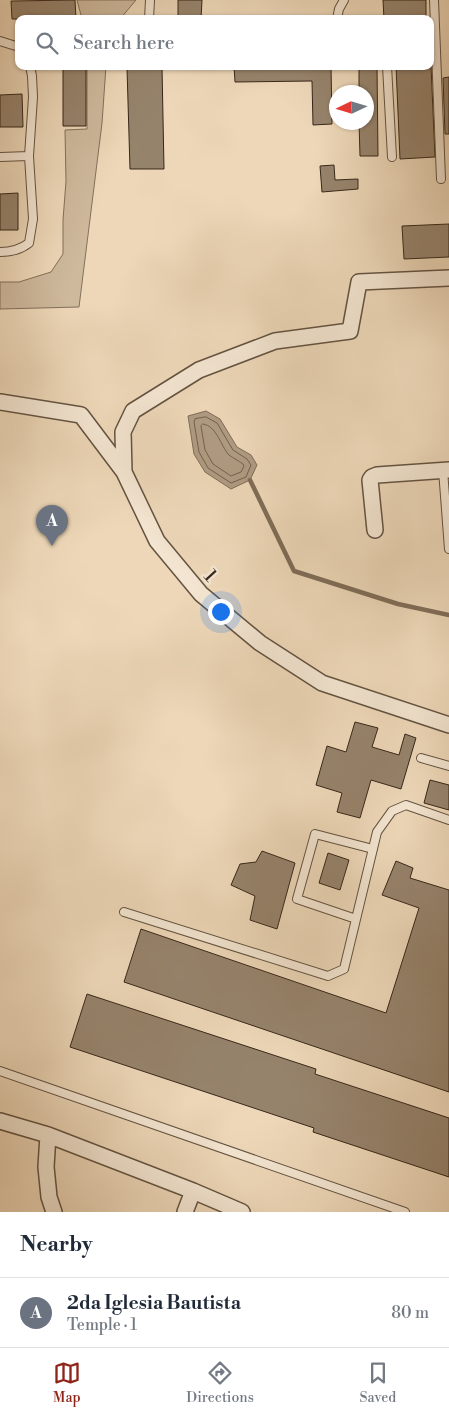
<!DOCTYPE html>
<meta charset="utf-8">
<style>
body{margin:0;font-family:"Libre Bodoni",serif;background:#f2f2f3;color:#1f2937}
.compass{position:absolute;left:329px;top:85px;width:45px;height:45px;border-radius:50%;background:#fff;box-shadow:0 1px 4px #0004;rotate:266deg}
.you{position:absolute;left:220px;top:611px;width:18px;height:18px;margin:-12px;border:4px solid #fff;border-radius:50%;background:#1a73e8;box-shadow:0 0 0 8px #1a73e833}
.badge{display:grid;place-items:center;width:32px;height:32px;border-radius:50%;background:#8f2418;color:#fff;font-size:16px;font-weight:700}
.pin{position:absolute;translate:-50% -41px;filter:drop-shadow(0 1px 2px #0008)}
.pin::after{content:'';position:absolute;top:26px;width:18px;height:15px;background:inherit;clip-path:polygon(0 0,100% 0,50% 100%)}
.list{margin:0;padding:0;list-style:none}
h2{display:flex;justify-content:space-between;align-items:center;height:65px;margin:0;padding:0 20px;font-size:21px}
h2 small{font-size:16px;font-weight:400;color:#747a83}
.list li{display:grid;grid-template-columns:32px 1fr auto;gap:15px;align-items:center;box-sizing:border-box;height:70px;padding:0 20px;border-top:1px solid #e0e1e3}
.list b{display:block;font-size:19px;white-space:nowrap}
.list p{margin:0;font-size:16px;white-space:nowrap;color:#747a83}
.list em{font-size:16px;font-style:normal;color:#747a83}
.icon{flex:none;width:28px;height:28px;fill:none;stroke:currentColor;stroke-width:2;stroke-linecap:round;stroke-linejoin:round}
.map{position:relative;flex:none;width:449px;height:1212px;overflow:hidden}
.search{position:absolute;background:#fff;box-shadow:0 1px 4px #0004;left:15px;right:15px;top:15px;height:55px;display:flex;align-items:center;gap:12px;box-sizing:border-box;padding:0 18px;border-radius:10px;color:#747a83;font-size:19px}
.sheet{height:135px;background:#fff}
nav{display:flex;justify-content:space-around;align-items:center;box-sizing:border-box;height:70px;border-top:1px solid #e0e1e3;background:#fff;font-size:14px;color:#747a83}
nav a{display:grid;justify-items:center;gap:2px}
nav .on{color:#8f2418}
.map>svg:first-child{display:block}
.green{fill:#ceb99d;stroke:#82705b}
.water{fill:#af9b82;stroke:#7f6d58}
.lines{fill:none;stroke-linecap:round;stroke-linejoin:round}
.shore{stroke:#73614e;stroke-width:1}
.stream{stroke:#7f6d58;stroke-width:4.5}
.building{fill:#96836c;stroke:#372719}
.service-casing{stroke:#645341;stroke-width:10}
.minor-casing{stroke:#645341;stroke-width:18}
.service{stroke:#f3e5d1;stroke-width:8}
.minor{stroke:#f3e5d1;stroke-width:15}
.labels{text-anchor:middle;stroke-width:5;stroke-linejoin:round;paint-order:stroke}
.street-label{font-size:19px;fill:#372719;stroke:#f3e5d1}
</style>
<div class="map">
<svg width="449" height="1212" viewBox="0 0 449 1212">
<rect width="100%" height="100%" fill="#edd7b8"/>
<filter id="stains"><feTurbulence type="fractalNoise" baseFrequency=".004" numOctaves="4"/><feColorMatrix values="0 0 0 0 .2 0 0 0 0 .09 0 0 0 0 .02 0 0 0 .5 -.17"/></filter>
<radialGradient id="worn" r=".72"><stop offset=".6" stop-color="#630" stop-opacity="0"/><stop offset="1" stop-color="#630" stop-opacity=".3"/></radialGradient>
<!-- green -->
<path class="green" d="M77 0H136L120 19H82Z
M87 66H106L102 123 79 307 0 309V282H19L51 272 63 254V220L66 181 65 130 87 129Z"/>
<!-- water -->
<path class="water" d="M206 411 220 419 237 447 251 455 257 465 250 480 231 489 205 472 194 454 188 416Z"/>
<g class="lines">
<!-- shore -->
<path class="shore" d="M206 417 217 423 233 450 247 459 251 465 246 477 231 483 208 468 199 452 194 422 195 419Z
M203 424C217 426 220 445 229 455 233 458 239 461 243 464L244 466 241 472 231 476 213 464 205 450 201 426Z"/>
<!-- stream -->
<path class="stream" d="M250 480 294 571 398 604 449 615"/>
</g>
<!-- building -->
<path class="building" d="M75 0 76 19H12L11 1Z
M178 0H202L201 19H178Z
M383 0H426V19H384Z
M63 66H86V126H63Z
M234 66H331L332 124 313 125 312 81 235 82Z
M359 66H377L378 156H360L359 122H366V92H359Z
M396 66H431L435 157 400 159Z
M162 67 164 169H130L127 68Z
M449 77V134H445L443 78Z
M22 94 23 127H0V95Z
M334 165 335 180 358 179V189L322 192 320 166Z
M18 193V230H0V194Z
M449 224V257L404 259 402 226Z
M355 722 378 728 372 747 399 755 405 734 416 738 401 789 371 780 360 818 337 812 342 793 316 785 327 746 346 752Z
M430 780 449 785V810L424 803Z
M262 851 295 863 277 929 250 920 255 896 231 885 240 864 256 862Z
M328 853 349 860 340 890 319 883Z
M396 861 413 868 410 878 449 890V1092L124 982 141 929 386 1013 419 908 382 895Z
M87 994 316 1069 315 1074 449 1118V1177L313 1132 314 1128 70 1047Z"/>
<g class="lines">
<!-- service casing -->
<g class="service-casing">
<path id="service" d="M434 0 441 179
M149 19 150 0
M337 19 339 9 344 0
M0 41 19 47
M387 66 392 157
M0 157 29 156
M0 252C11 252 20 250 29 243L33 219 29 156 33 97 32 76 30 66
M443 470 449 549
M421 758 449 766
M124 912 328 976 344 969 377 832 392 811 406 805 449 820
M356 919 297 899 315 834 373 849
M0 1071 405 1212"/>
</g>
<!-- minor casing -->
<g class="minor-casing">
<path id="minor" d="M0 402 81 415 124 472 157 541 201 594 260 643 322 683 449 725
M124 472 123 432 133 411 199 370 275 341 350 331 359 282 449 278
M375 530 370 480 372 477 377 475 449 470
M0 1121 48 1135 193 1191 242 1212
M48 1135 46 1167 49 1197 54 1212
M185 1212 193 1191"/>
</g>
<!-- service -->
<use href="#service" class="service"/>
<!-- minor -->
<use href="#minor" class="minor"/>
</g>
<g class="labels">
<!-- street labels -->
<g class="street-label">
<text transform="translate(211 575) rotate(48)" y="7">1</text>
</g>
</g>
<rect width="100%" height="100%" filter="url(#stains)"/>
<rect width="100%" height="100%" fill="url(#worn)"/>
</svg>
<svg class="compass" viewBox="-18 -18 36 36"><path d="M0-13l5 13h-10z" fill="#e53935"/><path d="M0 13l5-13h-10z" fill="#747a83"/></svg>
<div class="you"></div>
<div class="pin badge" style="left:52px;top:546px;background:#6b7280">A</div>
<div class="search"><svg class="icon" aria-label="search" viewBox="0 0 24 24"><circle cx="10" cy="10" r="6"/><path d="M15 15l6 6"/></svg>Search here</div>
</div>
<section class="sheet">
<h2>Nearby<small></small></h2>
<ul class="list">
<li><span class="badge" style="background:#6b7280">A</span><div><b>2da Iglesia Bautista</b><p>Temple · 1</p></div><em>80 m</em></li>
</ul>
</section>
<nav>
<a class="on"><svg class="icon" aria-label="map" viewBox="0 0 24 24"><path d="M3 6l6-2 6 2 6-2v14l-6 2-6-2-6 2zM9 4v14M15 6v14"/></svg>Map</a>
<a><svg class="icon" aria-label="directions" viewBox="0 0 24 24"><path d="M12 3l9 9-9 9-9-9zM9 14v-3h6M13 9l2 2-2 2"/></svg>Directions</a>
<a><svg class="icon" aria-label="saved" viewBox="0 0 24 24"><path d="M7 4h10v16l-5-4-5 4z"/></svg>Saved</a>
</nav>
